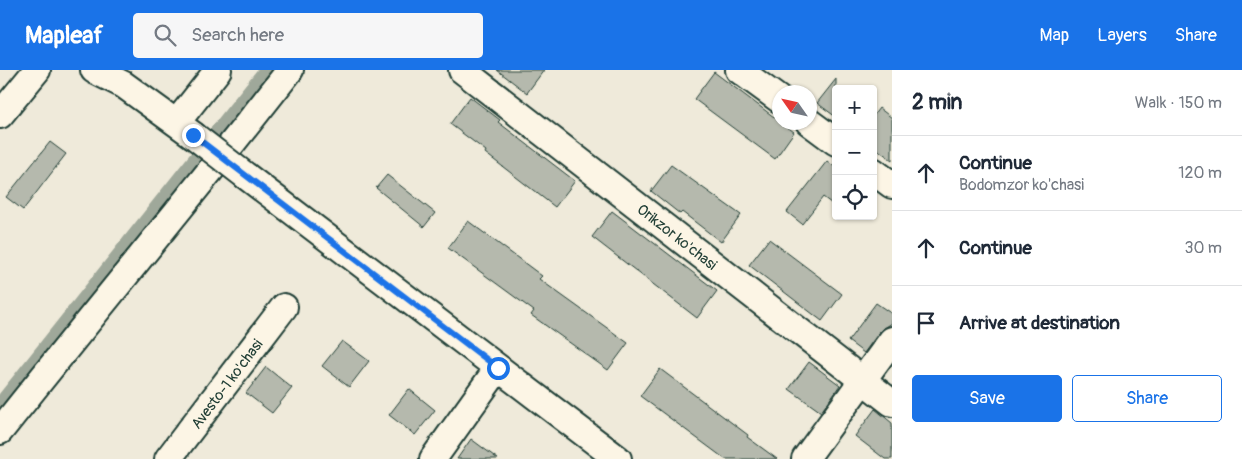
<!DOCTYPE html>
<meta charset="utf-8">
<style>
body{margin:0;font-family:Pangolin,sans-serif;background:#f6f6f7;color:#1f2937}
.controls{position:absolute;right:15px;top:15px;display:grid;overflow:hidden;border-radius:5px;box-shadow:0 1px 4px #0004}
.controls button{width:45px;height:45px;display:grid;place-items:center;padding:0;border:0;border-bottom:1px solid #e0e1e3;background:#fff;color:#1f2937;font:25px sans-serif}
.compass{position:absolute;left:772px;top:15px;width:45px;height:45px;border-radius:50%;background:#fff;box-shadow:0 1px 4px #0004;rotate:304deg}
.stop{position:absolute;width:15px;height:15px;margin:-11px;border:4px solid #1a73e8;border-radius:50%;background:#fff}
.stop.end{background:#1a73e8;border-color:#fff;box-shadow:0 1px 5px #0008}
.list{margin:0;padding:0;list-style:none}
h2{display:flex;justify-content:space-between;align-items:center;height:65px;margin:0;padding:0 20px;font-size:21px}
h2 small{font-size:16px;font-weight:400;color:#747a83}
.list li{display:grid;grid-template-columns:32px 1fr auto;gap:15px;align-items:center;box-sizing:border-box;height:75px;padding:0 20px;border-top:1px solid #e0e1e3}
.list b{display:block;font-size:19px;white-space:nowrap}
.list p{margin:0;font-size:16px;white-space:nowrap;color:#747a83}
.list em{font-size:16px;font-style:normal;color:#747a83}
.actions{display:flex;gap:10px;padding:15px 20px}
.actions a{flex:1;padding:11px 0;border:1px solid #1a73e8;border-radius:5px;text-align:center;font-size:18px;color:#1a73e8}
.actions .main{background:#1a73e8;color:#fff}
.icon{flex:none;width:28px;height:28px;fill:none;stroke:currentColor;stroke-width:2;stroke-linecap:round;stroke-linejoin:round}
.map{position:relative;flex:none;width:892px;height:389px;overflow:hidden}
header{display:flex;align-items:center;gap:30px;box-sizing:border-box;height:70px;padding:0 25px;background:#1a73e8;color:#fff}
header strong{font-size:24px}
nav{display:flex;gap:28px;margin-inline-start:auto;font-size:18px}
.search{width:350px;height:45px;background:#f6f6f7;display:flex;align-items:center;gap:12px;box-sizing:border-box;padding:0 18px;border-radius:5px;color:#747a83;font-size:19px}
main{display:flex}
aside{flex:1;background:#fff}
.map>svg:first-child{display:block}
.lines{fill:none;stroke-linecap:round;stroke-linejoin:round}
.canal{stroke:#9fa89a;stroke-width:19}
.building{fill:#b5b9ad;stroke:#1f3d34}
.minor-casing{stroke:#1f3d34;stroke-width:30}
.minor{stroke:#fcf5e5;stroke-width:26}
.minor-bridge-casing{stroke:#1f3d34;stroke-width:30;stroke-linecap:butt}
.minor-bridge{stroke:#fcf5e5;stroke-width:26}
.route{stroke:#1a73e8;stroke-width:6}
.labels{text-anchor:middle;stroke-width:5;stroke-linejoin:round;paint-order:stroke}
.street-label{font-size:15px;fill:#1f3d34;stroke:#fcf5e5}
</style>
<header>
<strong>Mapleaf</strong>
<div class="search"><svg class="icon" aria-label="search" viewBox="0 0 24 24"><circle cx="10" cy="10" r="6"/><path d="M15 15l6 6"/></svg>Search here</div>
<nav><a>Map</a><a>Layers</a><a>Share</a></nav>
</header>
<main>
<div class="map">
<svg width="892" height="389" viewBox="0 0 892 389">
<rect width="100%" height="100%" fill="#efeada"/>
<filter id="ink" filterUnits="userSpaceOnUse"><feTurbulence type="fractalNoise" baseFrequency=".02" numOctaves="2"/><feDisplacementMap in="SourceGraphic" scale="10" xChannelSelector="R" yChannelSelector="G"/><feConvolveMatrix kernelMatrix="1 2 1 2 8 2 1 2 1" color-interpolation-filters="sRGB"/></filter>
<g filter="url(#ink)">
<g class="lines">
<!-- canal -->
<path class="canal" d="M0 338 269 0"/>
</g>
<!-- building -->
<path class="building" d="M497 0H544L527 23Z
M714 2 794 62 775 89 694 29Z
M836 9V47L817 33Z
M470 27 500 50 498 52 575 111 555 137 485 83 486 81 450 54Z
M879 38 892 48V90L873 76V46Z
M50 72 66 84 23 140 6 127Z
M827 91 836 98V137L823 127 802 154 787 142Z
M671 95 741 145 721 172 682 142 680 144 651 121Z
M387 105 435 143 424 157 376 118Z
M612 141 717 221 697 248 592 167Z
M468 151 542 206 539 209 628 273 608 300 531 245 534 241 448 178Z
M769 169 842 224 822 251 749 195Z
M876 233 892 244V253L880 261 864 283 848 271Z
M342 271 369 291 349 317 322 296Z
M809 292 840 315 821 342 789 319Z
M266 297 292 318 272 343 246 323Z
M660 299 748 365 747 367 777 389H725L640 326Z
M409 319 435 340 415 365 389 345Z
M875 339 892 353V389H885L855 366Z
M471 369 498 389H457Z"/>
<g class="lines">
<!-- minor casing -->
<g class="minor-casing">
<path id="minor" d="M94 0 124 15 193 65
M462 0 892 333
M739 0 780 30
M0 45 37 0
M177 52 218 0
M809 52 836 72
M873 101 892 115
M246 106 618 389
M0 361C96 240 195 122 290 0
M168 389 284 237
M433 389 498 298
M805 389 892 270"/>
</g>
<!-- minor -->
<use href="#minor" class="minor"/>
<!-- minor-bridge casing -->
<g class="minor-bridge-casing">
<path id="minor-bridge" d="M193 65 246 106"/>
</g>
<!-- minor-bridge -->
<use href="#minor-bridge" class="minor-bridge"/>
</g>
</g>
<g class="lines" filter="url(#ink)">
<!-- route -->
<path class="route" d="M193 65 498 298"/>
</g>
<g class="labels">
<!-- street labels -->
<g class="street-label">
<text transform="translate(677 167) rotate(38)" y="5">Orikzor ko'chasi</text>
<text transform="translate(227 314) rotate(-53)" y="5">Avesto-1 ko'chasi</text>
</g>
</g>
</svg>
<div class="controls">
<button>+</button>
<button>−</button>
<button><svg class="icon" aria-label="locate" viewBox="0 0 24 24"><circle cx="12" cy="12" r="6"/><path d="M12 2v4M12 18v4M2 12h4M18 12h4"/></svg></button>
</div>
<svg class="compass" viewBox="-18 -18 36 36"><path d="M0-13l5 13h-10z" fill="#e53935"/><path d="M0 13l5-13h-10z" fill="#747a83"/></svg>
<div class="stop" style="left:498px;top:298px"></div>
<div class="stop end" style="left:193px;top:65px"></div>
</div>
<aside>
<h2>2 min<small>Walk · 150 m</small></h2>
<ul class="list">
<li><svg class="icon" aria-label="ahead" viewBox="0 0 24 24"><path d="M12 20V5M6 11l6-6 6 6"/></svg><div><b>Continue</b><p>Bodomzor ko'chasi</p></div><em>120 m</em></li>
<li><svg class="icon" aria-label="ahead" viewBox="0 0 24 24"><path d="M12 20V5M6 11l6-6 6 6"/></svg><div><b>Continue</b></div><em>30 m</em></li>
<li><svg class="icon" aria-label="arrive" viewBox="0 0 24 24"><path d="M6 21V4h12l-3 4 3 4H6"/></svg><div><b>Arrive at destination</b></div></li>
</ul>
<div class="actions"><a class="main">Save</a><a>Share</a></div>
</aside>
</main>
